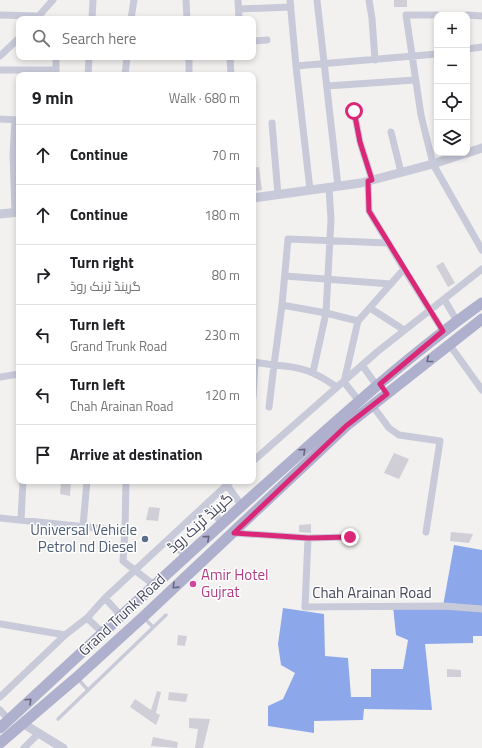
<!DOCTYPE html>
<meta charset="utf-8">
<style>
body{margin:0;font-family:"Titillium Web",Cairo,sans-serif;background:#f6f6f6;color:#202124}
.controls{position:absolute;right:12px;top:12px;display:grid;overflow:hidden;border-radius:8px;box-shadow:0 2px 6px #0003}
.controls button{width:36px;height:36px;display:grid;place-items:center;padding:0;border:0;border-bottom:1px solid #e0e0e0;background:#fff;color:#202124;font:20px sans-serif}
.stop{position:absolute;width:12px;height:12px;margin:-9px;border:3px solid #db2777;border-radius:50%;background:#fff}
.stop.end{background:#db2777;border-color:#fff;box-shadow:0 1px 4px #0008}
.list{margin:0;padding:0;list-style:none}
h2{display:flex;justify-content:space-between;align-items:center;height:52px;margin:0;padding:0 16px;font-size:17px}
h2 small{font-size:13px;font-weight:400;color:#757577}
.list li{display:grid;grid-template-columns:26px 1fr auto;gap:12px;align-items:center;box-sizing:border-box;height:60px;padding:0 16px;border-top:1px solid #e0e0e0}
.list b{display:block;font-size:15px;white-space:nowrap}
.list p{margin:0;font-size:13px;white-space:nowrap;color:#757577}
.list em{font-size:13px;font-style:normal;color:#757577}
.icon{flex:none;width:22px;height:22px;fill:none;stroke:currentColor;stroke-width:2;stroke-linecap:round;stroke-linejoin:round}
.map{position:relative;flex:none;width:482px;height:748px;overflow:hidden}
.search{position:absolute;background:#fff;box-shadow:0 2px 6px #0003;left:16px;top:16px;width:240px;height:44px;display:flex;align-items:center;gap:10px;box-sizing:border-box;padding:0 14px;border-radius:8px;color:#757577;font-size:15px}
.panel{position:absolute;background:#fff;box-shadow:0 2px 6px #0003;left:16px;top:72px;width:240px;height:412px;border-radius:8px}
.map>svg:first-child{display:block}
.water{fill:#8ca8eb}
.building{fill:#d0cfd7}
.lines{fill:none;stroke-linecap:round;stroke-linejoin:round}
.service{stroke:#c9cad9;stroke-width:3.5}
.minor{stroke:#c9cad9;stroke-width:7}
.tertiary{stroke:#c9cad9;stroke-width:9}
.primary{stroke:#afb0ce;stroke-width:11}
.oneway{stroke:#66677f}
.route{stroke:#db2777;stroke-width:5}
.service-dot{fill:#5c6f8a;stroke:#fff;stroke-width:1.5}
.hotel-dot{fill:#d1479c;stroke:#fff;stroke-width:1.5}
.labels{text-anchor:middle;stroke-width:3;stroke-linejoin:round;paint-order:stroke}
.street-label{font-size:15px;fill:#47485d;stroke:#fff}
.service-label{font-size:15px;fill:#4e5e75;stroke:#fff;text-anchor:end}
.hotel-label{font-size:15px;fill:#b23c85;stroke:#fff;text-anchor:start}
</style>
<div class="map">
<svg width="482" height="748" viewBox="0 0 482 748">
<rect width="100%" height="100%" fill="#f2f1ef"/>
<!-- water -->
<path class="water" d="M454 545 482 550V636H473V643L425 644 432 710 364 709 363 720 314 721V733L268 726V706L283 699 295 673 281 665 278 644 283 608 324 614 325 656 348 658 351 697H371V669H403L408 640 396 635 393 606H443Z"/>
<!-- building -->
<path class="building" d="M394 0H407V7H394Z
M259 167 262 190 253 191V168Z
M443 262 455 283 448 287 436 266Z
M394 453 409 459 399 479 384 473Z
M61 481H71L70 496 60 494Z
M149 507 160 508 158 521 146 520Z
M311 524V533L299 532V525Z
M451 532 473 534 469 543 450 541Z
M178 635 187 636 185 646 177 645Z
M447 669 461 670V677H447Z
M157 691 161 692 156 713 160 715 156 725 130 707 135 699 151 710Z
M169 692 188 694 186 702 168 700Z
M189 718 210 719 203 748H195L198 729 189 728Z
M153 737 178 742 177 748 151 746Z"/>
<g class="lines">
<!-- service -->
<path class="service" d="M144 618 153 627
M78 679 88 690
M58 719 166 615"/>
<!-- minor -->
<path class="minor" d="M186 0 187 19
M238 0 239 19
M290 0 296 66 437 54
M317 0 338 186
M369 0 372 18 375 60
M239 9 291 7
M0 15 38 16
M437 15H406L421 115 433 164 482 250
M467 15 482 16
M36 19 53 0
M92 19 93 0
M131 19 134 0
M253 41 267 40
M467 49 482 47
M0 56 19 38
M56 57V75
M189 57V75
M230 57 231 75
M296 66 310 190
M0 70H56
M88 75 89 57
M125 75 127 57
M327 86 415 80
M354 111 360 142 372 180
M0 119 19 120
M15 120 13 154 15 212
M272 123 278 195
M391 132 401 172
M368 181 369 211 404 269
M329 188 331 219 326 313 282 305 274 365C303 367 313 371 337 387
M285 276 391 284
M444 299 457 321
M282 305 288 239 388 243
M370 308 404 330
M449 344 482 390
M253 362 274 365 269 407
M362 365 377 386
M313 372 326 313 358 321
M0 377 19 374
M253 397 255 362
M359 401 344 382 358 321 404 269 443 331
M372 405 389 428 399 435 440 441 426 532
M253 461 377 352 482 269
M227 485 242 506
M207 503 222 524
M0 518 125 531 123 561 154 585
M21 520 23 481
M83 526 87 481
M125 531 126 481
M234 533 308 538 350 537
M308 538 305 607 444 606 482 609
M169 540 186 556
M105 598 121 616
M87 618 103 633
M1 624 65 635
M0 697 65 635 87 618 105 598 231 481
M0 710 9 720
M24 748 39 733"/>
<!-- tertiary -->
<path class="tertiary" d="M467 153 482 148
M253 198 361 183 433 164 466 153
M0 214 19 212
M22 723 63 748"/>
<!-- primary -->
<path class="primary" d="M0 728C92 643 183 558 276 475 343 415 409 355 482 303
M0 743 76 678 143 617 346 426 482 319"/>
</g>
<!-- one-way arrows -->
<defs><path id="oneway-chevron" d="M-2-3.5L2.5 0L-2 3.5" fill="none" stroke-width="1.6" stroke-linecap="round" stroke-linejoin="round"/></defs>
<g class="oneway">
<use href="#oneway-chevron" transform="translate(429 360) rotate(142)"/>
<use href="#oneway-chevron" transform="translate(303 451) rotate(-42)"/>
<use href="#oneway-chevron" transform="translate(207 538) rotate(-42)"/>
<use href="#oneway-chevron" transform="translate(175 586) rotate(136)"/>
<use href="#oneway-chevron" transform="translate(29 701) rotate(-43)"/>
</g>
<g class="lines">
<!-- route -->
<path class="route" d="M350 537 308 538 234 533 346 426 387 394 380 384 443 331 369 211 368 181 372 180 360 142 354 111"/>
</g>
<!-- markers -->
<circle class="service-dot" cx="145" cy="539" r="4"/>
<circle class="hotel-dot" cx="193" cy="584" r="4"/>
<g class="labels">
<!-- street labels -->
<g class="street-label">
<text transform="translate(200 523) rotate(-42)" y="5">گرینڈ ٹرنک روڈ</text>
<text x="372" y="598">Chah Arainan Road</text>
<text transform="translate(122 615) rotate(-43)" y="5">Grand Trunk Road</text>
</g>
<!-- service labels -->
<g class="service-label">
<text x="137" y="535">Universal Vehicle<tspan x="137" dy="17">Petrol nd Diesel</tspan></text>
</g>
<!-- hotel labels -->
<g class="hotel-label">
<text x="201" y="580">Amir Hotel<tspan x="201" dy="17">Gujrat</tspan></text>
</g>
</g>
</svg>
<div class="controls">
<button>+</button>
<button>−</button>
<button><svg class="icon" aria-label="locate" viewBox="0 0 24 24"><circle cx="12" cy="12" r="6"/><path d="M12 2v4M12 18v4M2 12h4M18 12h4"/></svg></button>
<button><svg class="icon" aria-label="layers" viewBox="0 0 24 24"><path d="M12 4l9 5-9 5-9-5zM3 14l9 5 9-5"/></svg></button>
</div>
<div class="stop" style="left:354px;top:111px"></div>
<div class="stop end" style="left:350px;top:537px"></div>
<div class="search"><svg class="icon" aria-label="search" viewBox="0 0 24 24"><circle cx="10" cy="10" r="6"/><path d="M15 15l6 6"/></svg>Search here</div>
<section class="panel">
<h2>9 min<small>Walk · 680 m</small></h2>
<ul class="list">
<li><svg class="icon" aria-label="ahead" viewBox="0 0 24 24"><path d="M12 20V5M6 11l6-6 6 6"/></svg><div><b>Continue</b></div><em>70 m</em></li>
<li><svg class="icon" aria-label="ahead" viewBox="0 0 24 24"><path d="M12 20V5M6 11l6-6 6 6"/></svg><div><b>Continue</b></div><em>180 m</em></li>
<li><svg class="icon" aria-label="right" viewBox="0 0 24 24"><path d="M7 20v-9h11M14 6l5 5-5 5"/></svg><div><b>Turn right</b><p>گرینڈ ٹرنک روڈ</p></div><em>80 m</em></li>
<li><svg class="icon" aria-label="left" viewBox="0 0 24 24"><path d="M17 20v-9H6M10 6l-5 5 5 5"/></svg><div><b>Turn left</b><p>Grand Trunk Road</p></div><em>230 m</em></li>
<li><svg class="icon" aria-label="left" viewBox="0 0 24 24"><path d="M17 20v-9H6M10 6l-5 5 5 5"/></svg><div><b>Turn left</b><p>Chah Arainan Road</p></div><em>120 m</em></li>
<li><svg class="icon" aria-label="arrive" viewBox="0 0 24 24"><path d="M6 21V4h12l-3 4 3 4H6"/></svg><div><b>Arrive at destination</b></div></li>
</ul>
</section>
</div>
